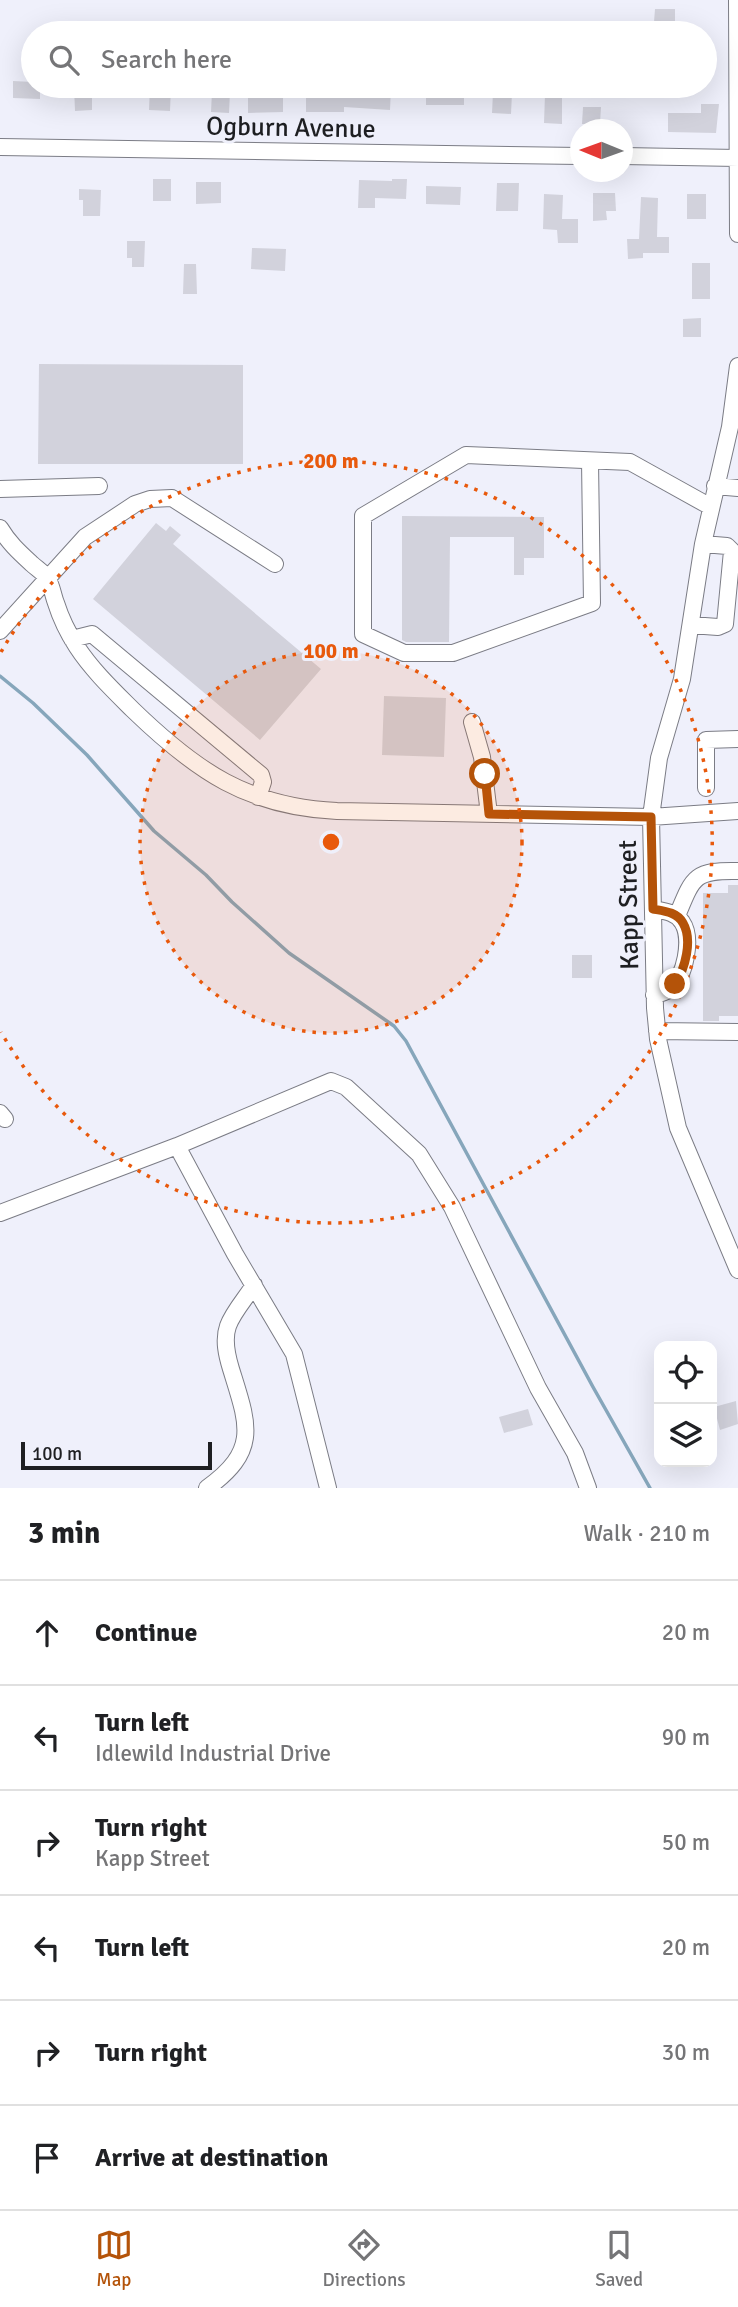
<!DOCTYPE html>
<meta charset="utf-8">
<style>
body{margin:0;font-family:Signika,sans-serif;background:#f2f2f2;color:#202124}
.controls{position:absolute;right:21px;bottom:21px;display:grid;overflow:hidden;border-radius:14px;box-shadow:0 7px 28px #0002}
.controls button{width:63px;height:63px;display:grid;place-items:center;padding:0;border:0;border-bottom:2px solid #e0e0e0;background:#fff;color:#202124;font:35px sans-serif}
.compass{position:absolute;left:570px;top:119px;width:63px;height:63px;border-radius:50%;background:#fff;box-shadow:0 7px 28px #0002;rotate:271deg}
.scale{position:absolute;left:21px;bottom:18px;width:191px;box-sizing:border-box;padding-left:7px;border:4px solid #1e1f22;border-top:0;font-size:19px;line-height:24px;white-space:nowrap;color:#1e1f22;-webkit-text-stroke:5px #eff0fb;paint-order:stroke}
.stop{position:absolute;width:21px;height:21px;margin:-16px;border:5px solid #b45309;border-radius:50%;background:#fff}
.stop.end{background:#b45309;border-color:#fff;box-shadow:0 2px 7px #0008}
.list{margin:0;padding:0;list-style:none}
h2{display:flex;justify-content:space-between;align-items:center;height:91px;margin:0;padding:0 28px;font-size:30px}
h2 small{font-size:23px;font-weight:400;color:#757577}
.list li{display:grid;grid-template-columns:46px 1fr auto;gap:21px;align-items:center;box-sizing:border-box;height:105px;padding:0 28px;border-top:2px solid #e0e0e0}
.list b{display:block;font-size:26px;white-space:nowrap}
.list p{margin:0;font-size:23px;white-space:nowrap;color:#757577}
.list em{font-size:23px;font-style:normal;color:#757577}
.icon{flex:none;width:38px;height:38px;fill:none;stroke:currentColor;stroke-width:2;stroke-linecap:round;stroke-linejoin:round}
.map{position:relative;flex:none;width:738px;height:1488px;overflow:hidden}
.search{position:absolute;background:#fff;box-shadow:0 7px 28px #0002;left:21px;right:21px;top:21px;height:77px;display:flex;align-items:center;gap:18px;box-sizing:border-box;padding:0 24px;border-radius:38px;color:#757577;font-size:26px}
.sheet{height:721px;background:#fff}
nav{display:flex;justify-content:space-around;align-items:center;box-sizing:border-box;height:98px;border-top:2px solid #e0e0e0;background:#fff;font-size:19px;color:#757577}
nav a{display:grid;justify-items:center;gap:4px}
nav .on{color:#b45309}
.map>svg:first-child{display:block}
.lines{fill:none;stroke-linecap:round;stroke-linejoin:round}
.stream{stroke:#86a6bb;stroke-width:3.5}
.building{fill:#d2d2dc}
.minor-casing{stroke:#7b7c85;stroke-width:18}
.minor{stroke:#fff;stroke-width:16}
.route{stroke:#b45309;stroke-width:9}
.ring{fill:none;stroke:#e8590c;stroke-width:3.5;stroke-dasharray:3.5 7}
.labels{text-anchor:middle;stroke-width:6;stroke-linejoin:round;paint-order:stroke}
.street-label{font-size:26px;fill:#1e1f22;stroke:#eff0fb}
.centre{fill:#e8590c;stroke:#eff0fb;stroke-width:3.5}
.ring-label{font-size:21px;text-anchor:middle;font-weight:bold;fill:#e8590c;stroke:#eff0fb;stroke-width:6;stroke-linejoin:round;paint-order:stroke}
</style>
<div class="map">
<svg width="738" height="1488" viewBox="0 0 738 1488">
<rect width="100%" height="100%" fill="#eff0fb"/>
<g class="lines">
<!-- stream -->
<path class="stream" d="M0 676 33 703 87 755 154 831 206 875 232 902 289 953 394 1026 406 1041 593 1387 650 1488"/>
</g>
<!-- building -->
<path class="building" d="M655 9H675V23L654 22Z
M13 81 33 82V86H40V99L13 98Z
M74 86H92V110L75 111Z
M150 86H171L170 111 149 110Z
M371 86 391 87 390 110 344 107V112H306V95L359 94V91H370Z
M426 86H464V105H426Z
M212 91 230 92 229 113 211 112Z
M493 92 512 93 511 114 492 113Z
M545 95H562V124L544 123Z
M248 97H283V112L248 113Z
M701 104H719L716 133 668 132V113H701Z
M583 107H601L600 124H582Z
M153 179H171V201H153Z
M392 179H407L406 199 375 198V208H358L359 180 392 181Z
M196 182H221V203L196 204Z
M497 183H519L518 211H496Z
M426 186 461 187 460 205 426 204Z
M79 189 101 190 100 216H83V200H79Z
M593 193H615L616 211H606L607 220 593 221Z
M544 194 563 195 562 219H578V243H558L557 230 543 229Z
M687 194H706V219H687Z
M641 197 658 198 657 237H669V253H643V258L628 259 627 239H639Z
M127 241H145L144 267H132V258H127Z
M252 248 286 249 285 271 251 269Z
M692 263H710V299H692Z
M184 264H196L197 294H183Z
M701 318V337H683V319Z
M39 364 243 365V464H38Z
M402 516 544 517V558H524V575H514V537H450L449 642H406L402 640Z
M156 523 166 531 170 526 181 535 173 544 321 669 260 740 93 599Z
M384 696 446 698 444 757 382 755Z
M728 885H738V1016H719V1021H703V893H728Z
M572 955H592V978H572Z
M736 1401 738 1424 720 1430 714 1407Z
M528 1409 533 1425 504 1433 499 1417Z"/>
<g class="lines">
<!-- minor casing -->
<g class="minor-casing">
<path id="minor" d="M737 0 738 234
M0 147 580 156
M622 156 738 158
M738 366 730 427 703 544 682 679 659 758 651 817 655 1008 658 1039 678 1128 738 1270
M590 461 592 603 453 653H404L363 634V516L466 455 630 462 711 507
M715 486 738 488
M0 489 99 486
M0 528C9 543 19 552 32 564 36 568 44 573 47 578 52 585 53 596 56 603 61 619 68 633 77 647 92 670 113 690 133 710 196 771 248 807 337 811L651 817 738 811
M691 625 718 627 725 624 732 551 727 546 703 544
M0 631 85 537 135 504 150 499 172 498 275 564
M72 639 92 634 261 775 263 782 258 797
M472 722 482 757 489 814
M706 788V740L738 739
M653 909C664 911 676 912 682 922 693 938 685 978 670 989 666 992 659 994 654 995
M677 916C693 877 694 870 738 871
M657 1031 738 1032
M0 1113 5 1119
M0 1213 177 1146
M207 1488C260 1450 248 1424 231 1369 227 1356 223 1340 228 1326 233 1312 246 1298 254 1285
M328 1488 294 1354 235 1254 177 1146 331 1081 346 1087 419 1154 452 1207 538 1388 575 1453 588 1488"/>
</g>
<!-- minor -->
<use href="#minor" class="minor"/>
</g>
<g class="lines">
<!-- route -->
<path class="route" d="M485 774 489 814 651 817 653 909C664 911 677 912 683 923 693 940 685 969 675 984"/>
</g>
<!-- distance rings -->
<circle cx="331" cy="842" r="191" fill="#e8590c" fill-opacity=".12"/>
<g class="ring">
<circle cx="331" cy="842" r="191"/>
<path d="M1 652A381 381 0 1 1 1 1032"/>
</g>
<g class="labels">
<!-- street labels -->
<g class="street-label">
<text transform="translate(291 127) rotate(1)" y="9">Ogburn Avenue</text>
<text transform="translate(628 905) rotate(-91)" y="9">Kapp Street</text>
</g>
</g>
<circle cx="331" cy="842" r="10" class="centre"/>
<g class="ring-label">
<text x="331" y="468">200 m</text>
<text x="331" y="658">100 m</text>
</g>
</svg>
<div class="controls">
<button><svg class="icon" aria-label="locate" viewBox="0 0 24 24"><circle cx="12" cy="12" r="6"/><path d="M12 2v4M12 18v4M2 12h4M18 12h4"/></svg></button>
<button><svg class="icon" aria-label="layers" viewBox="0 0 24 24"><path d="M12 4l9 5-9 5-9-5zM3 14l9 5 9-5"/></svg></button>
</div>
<svg class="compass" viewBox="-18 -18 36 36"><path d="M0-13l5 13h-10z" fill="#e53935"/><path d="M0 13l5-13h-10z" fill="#757577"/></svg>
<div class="scale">100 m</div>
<div class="stop" style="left:485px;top:774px"></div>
<div class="stop end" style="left:675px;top:984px"></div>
<div class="search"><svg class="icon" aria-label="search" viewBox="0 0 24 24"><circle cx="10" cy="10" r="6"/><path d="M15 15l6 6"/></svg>Search here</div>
</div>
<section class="sheet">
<h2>3 min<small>Walk · 210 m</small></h2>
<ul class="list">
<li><svg class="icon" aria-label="ahead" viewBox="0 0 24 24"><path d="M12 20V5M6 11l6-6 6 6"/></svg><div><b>Continue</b></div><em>20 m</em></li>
<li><svg class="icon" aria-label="left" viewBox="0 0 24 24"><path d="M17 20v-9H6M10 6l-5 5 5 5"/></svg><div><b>Turn left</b><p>Idlewild Industrial Drive</p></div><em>90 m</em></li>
<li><svg class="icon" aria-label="right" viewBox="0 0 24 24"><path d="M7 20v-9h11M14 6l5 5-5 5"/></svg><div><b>Turn right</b><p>Kapp Street</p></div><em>50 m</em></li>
<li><svg class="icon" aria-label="left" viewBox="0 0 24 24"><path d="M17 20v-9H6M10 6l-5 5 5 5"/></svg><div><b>Turn left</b></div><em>20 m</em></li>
<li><svg class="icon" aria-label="right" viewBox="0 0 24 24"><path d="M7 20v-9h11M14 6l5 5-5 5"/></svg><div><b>Turn right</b></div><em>30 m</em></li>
<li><svg class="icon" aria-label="arrive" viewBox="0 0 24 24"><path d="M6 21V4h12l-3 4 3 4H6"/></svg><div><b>Arrive at destination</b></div></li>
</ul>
</section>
<nav>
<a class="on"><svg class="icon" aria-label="map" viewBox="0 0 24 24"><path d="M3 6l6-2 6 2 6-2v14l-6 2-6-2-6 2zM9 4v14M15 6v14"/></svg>Map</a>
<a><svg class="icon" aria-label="directions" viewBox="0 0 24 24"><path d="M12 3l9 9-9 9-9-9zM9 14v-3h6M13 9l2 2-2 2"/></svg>Directions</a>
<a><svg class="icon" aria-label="saved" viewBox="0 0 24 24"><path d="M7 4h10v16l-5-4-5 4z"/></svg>Saved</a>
</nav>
